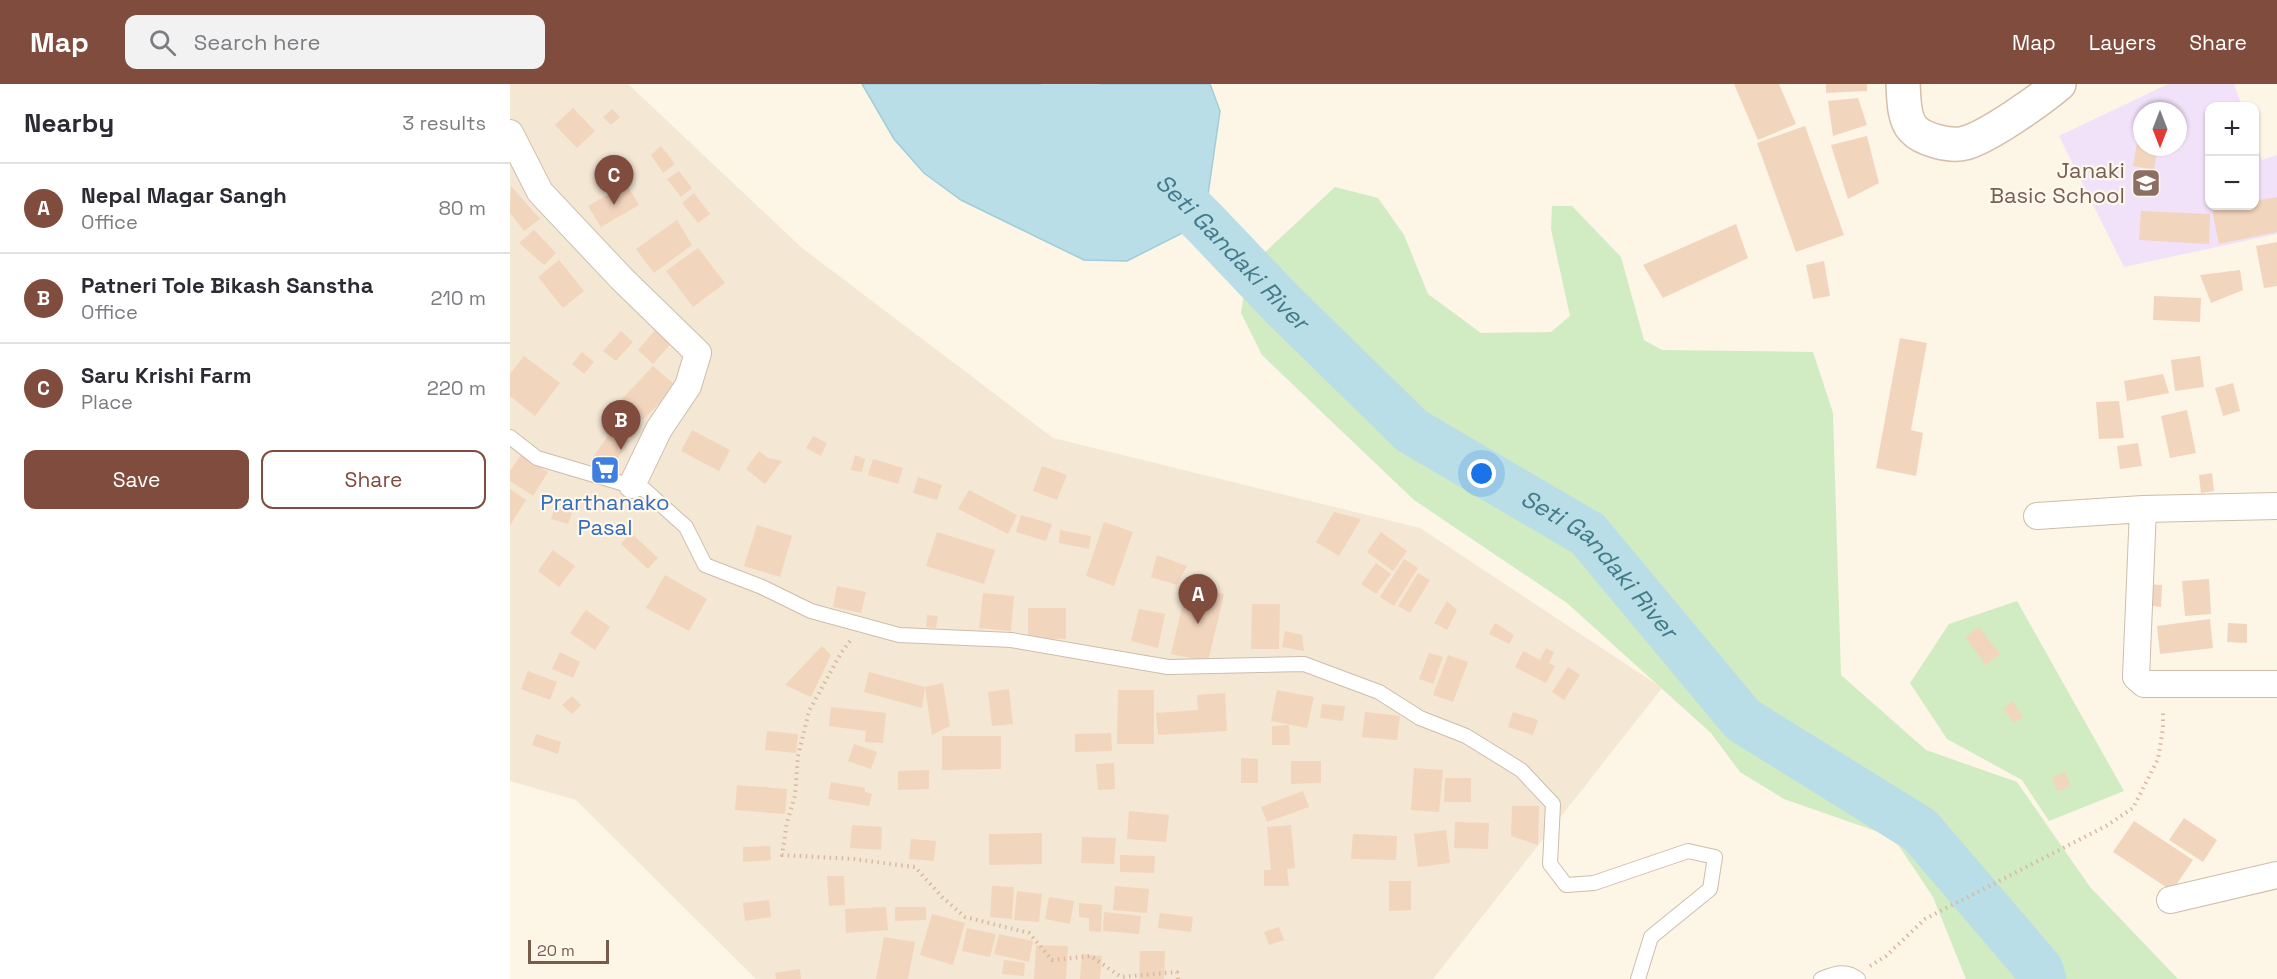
<!DOCTYPE html>
<meta charset="utf-8">
<style>
body{margin:0;font-family:"Space Grotesk",sans-serif;background:#f2f2f3;color:#2b2b33}
.controls{position:absolute;right:18px;top:18px;display:grid;overflow:hidden;border-radius:12px;box-shadow:0 2px 4px #0004}
.controls button{width:54px;height:54px;display:grid;place-items:center;padding:0;border:0;border-bottom:2px solid #e1e1e2;background:#fff;color:#2b2b33;font:30px sans-serif}
.compass{position:absolute;left:1623px;top:18px;width:54px;height:54px;border-radius:50%;background:#fff;box-shadow:0 2px 4px #0004;rotate:180deg}
.scale{position:absolute;left:18px;bottom:15px;width:81px;box-sizing:border-box;padding-left:6px;border:3px solid #765c4a;border-top:0;font-size:16px;line-height:21px;white-space:nowrap;color:#765c4a;-webkit-text-stroke:4px #fff8ec;paint-order:stroke}
.you{position:absolute;left:972px;top:390px;width:21px;height:21px;margin:-15px;border:4px solid #fff;border-radius:50%;background:#1a73e8;box-shadow:0 0 0 9px #1a73e833}
.badge{display:grid;place-items:center;width:39px;height:39px;border-radius:50%;background:#804c3d;color:#fff;font-size:20px;font-weight:700}
.pin{position:absolute;translate:-50% -50px;filter:drop-shadow(0 2px 3px #0008)}
.pin::after{content:'';position:absolute;top:32px;width:21px;height:18px;background:inherit;clip-path:polygon(0 0,100% 0,50% 100%)}
.list{margin:0;padding:0;list-style:none}
h2{display:flex;justify-content:space-between;align-items:center;height:78px;margin:0;padding:0 24px;font-size:26px}
h2 small{font-size:20px;font-weight:400;color:#7c7c81}
.list li{display:grid;grid-template-columns:39px 1fr auto;gap:18px;align-items:center;box-sizing:border-box;height:90px;padding:0 24px;border-top:2px solid #e1e1e2}
.list b{display:block;font-size:22px;white-space:nowrap}
.list p{margin:0;font-size:20px;white-space:nowrap;color:#7c7c81}
.list em{font-size:20px;font-style:normal;color:#7c7c81}
.actions{display:flex;gap:12px;padding:18px 24px}
.actions a{flex:1;padding:14px 0;border:2px solid #804c3d;border-radius:12px;text-align:center;font-size:21px;color:#804c3d}
.actions .main{background:#804c3d;color:#fff}
.icon{flex:none;width:33px;height:33px;fill:none;stroke:currentColor;stroke-width:2;stroke-linecap:round;stroke-linejoin:round}
.map{position:relative;flex:none;width:1767px;height:895px;overflow:hidden}
header{display:flex;align-items:center;gap:36px;box-sizing:border-box;height:84px;padding:0 30px;background:#804c3d;color:#fff}
header strong{font-size:28px}
nav{display:flex;gap:33px;margin-inline-start:auto;font-size:21px}
.search{width:420px;height:54px;background:#f2f2f3;display:flex;align-items:center;gap:15px;box-sizing:border-box;padding:0 21px;border-radius:12px;color:#7c7c81;font-size:22px}
main{display:flex}
aside{flex:1;background:#fff}
.map>svg:first-child{display:block}
.residential{fill:#f4e7d4}
.education{fill:#f2e2f9;fill-rule:evenodd}
.green{fill:#d1ebc3}
.water{fill:#b9dee7;stroke:#9fcdd9;stroke-width:1.5}
.lines{fill:none;stroke-linecap:round;stroke-linejoin:round}
.river{stroke:#b9dee7;stroke-width:48}
.building{fill:#f2d5bd}
.service-casing{stroke:#cebdac;stroke-width:16}
.minor-casing{stroke:#cebdac;stroke-width:28}
.secondary-casing{stroke:#d4bfab;stroke-width:36}
.path{stroke:#d8b89f;stroke-width:4;stroke-dasharray:1.5 4.5;stroke-linecap:butt}
.service{stroke:#fff;stroke-width:14}
.minor{stroke:#fff;stroke-width:26}
.secondary{stroke:#fff;stroke-width:33}
.labels{text-anchor:middle;stroke-width:4.5;stroke-linejoin:round;paint-order:stroke}
.education-label{font-size:22px;fill:#785e54;stroke:#fff8ec;text-anchor:end}
.shop-label{font-size:22px;fill:#366cbe;stroke:#fff8ec}
.water-label{font-size:24px;font-style:italic;fill:#437a8a;stroke:#fff8ec}
</style>
<header>
<strong>Map</strong>
<div class="search"><svg class="icon" aria-label="search" viewBox="0 0 24 24"><circle cx="10" cy="10" r="6"/><path d="M15 15l6 6"/></svg>Search here</div>
<nav><a>Map</a><a>Layers</a><a>Share</a></nav>
</header>
<main>
<aside>
<h2>Nearby<small>3 results</small></h2>
<ul class="list">
<li><span class="badge">A</span><div><b>Nepal Magar Sangh</b><p>Office</p></div><em>80 m</em></li>
<li><span class="badge">B</span><div><b>Patneri Tole Bikash Sanstha</b><p>Office</p></div><em>210 m</em></li>
<li><span class="badge">C</span><div><b>Saru Krishi Farm</b><p>Place</p></div><em>220 m</em></li>
</ul>
<div class="actions"><a class="main">Save</a><a>Share</a></div>
</aside>
<div class="map">
<svg width="1767" height="895" viewBox="0 0 1767 895">
<rect width="100%" height="100%" fill="#fdf5e5"/>
<!-- residential -->
<path class="residential" d="M0 0H118L292 164 543 354 910 444 1152 604 923 895H246L66 716 0 697Z"/>
<!-- education -->
<path class="education" d="M1658 0H1724L1732 22H1700V122H1744L1745 56 1752 76 1767 71V150L1614 183 1549 52ZM1632 27H1668V63H1632Z"/>
<!-- green -->
<path class="green" d="M825 103 868 114 894 151 918 210 971 249 1041 248 1060 232 1041 145 1042 122H1062L1111 173 1134 256 1152 266 1303 268 1323 329 1331 591 1416 666 1507 698 1580 803 1668 895H1456L1423 813 1383 753 1274 715 1230 688 1201 649 1057 519 904 416 752 271 731 229 738 184Z
M1507 517 1614 707 1539 737 1512 696 1437 655 1400 599 1439 540Z"/>
<!-- water -->
<path class="water" d="M352 0H700L710 27 694 138 617 177 574 176 451 116 414 89 384 55Z"/>
<g class="lines">
<!-- river -->
<path class="river" id="s1" d="M555 0 694 138 773 221 902 347 1078 450 1233 636 1410 746 1529 885 1532 895"/>
</g>
<!-- building -->
<path class="building" d="M1224 0H1269L1286 40 1248 56Z
M1316 0H1357V7L1316 9Z
M1348 14 1357 41 1323 52 1318 17Z
M63 24 85 47 67 64 45 41Z
M102 25 110 33 101 41 93 33Z
M1631 34 1632 63H1648L1644 86 1623 82Z
M1295 42 1334 151 1286 168 1247 59Z
M1357 52 1369 99 1338 115 1321 61Z
M151 62 165 80 153 89 141 71Z
M169 87 182 104 171 113 157 95Z
M116 100 129 121 91 143 78 122Z
M1 102 30 135 14 147 0 129Z
M184 109 200 130 188 139 172 119Z
M1767 113V148L1709 160 1702 126 1724 122H1744V117Z
M1631 127 1700 130 1699 160 1629 156Z
M167 136 182 161 144 189 126 165Z
M1226 140 1238 174 1153 214 1133 181Z
M24 146 46 169 34 181 9 159Z
M1767 158V202L1754 204 1746 162Z
M188 164 215 199 183 223 156 187Z
M49 176 74 207 53 224 28 193Z
M1314 177 1320 212 1303 215 1296 181Z
M1730 186 1733 206 1701 219 1690 191Z
M1644 212 1691 214 1690 238 1643 236Z
M152 238 168 252 143 280 128 266Z
M111 247 123 258 106 277 93 267Z
M1390 254 1417 259 1401 346 1413 349 1406 392 1366 384Z
M72 268 84 278 74 290 62 280Z
M14 272 50 299 25 332 0 312V290Z
M1690 272 1694 303 1665 307 1661 276Z
M143 282 166 302 133 336 111 316Z
M1653 290 1659 309 1617 317 1614 297Z
M1723 299 1730 327 1713 332 1705 304Z
M1609 317 1614 354 1589 355 1586 318Z
M1677 326 1686 369 1660 374 1651 332Z
M103 345 120 357 98 388 81 376Z
M182 346 220 366 209 387 171 367Z
M303 352 317 359 311 372 296 364Z
M1628 359 1632 382 1610 385 1607 362Z
M249 367 258 374 272 377 255 400 236 385Z
M11 371 38 388 23 412 0 397V387Z
M345 371 355 375 352 388 341 386Z
M363 375 393 384 388 400 358 391Z
M532 382 557 391 547 416 523 407Z
M1702 389 1704 407 1691 409 1689 391Z
M408 393 432 401 427 416 403 409Z
M0 405 16 416 0 441Z
M459 406 507 431 498 450 448 425Z
M45 423 62 429 58 440 41 435Z
M824 428 851 435 829 472 806 458Z
M511 431 542 440 536 457 506 448Z
M594 438 623 448 604 502 576 492Z
M247 441 282 452 270 493 234 482Z
M550 446 581 452 579 465 549 459Z
M427 448 485 466 474 500 416 482Z
M871 448 897 467 883 487 857 468Z
M121 449 148 474 138 485 111 460Z
M43 466 65 482 49 503 28 487Z
M647 471 677 482 667 501 641 493Z
M894 475 908 484 884 522 870 513Z
M866 479 881 490 866 510 851 500Z
M908 489 920 496 900 529 888 522Z
M155 491 197 515 179 547 136 524Z
M1699 495 1701 530 1675 532 1672 497Z
M1636 500 1652 501 1651 523 1636 521Z
M327 502 356 508 351 529 323 523Z
M677 502 714 510 698 578 661 570Z
M473 509 504 512 501 547 469 544Z
M937 517 947 526 937 546 924 539Z
M742 520H770L769 565H741Z
M518 524H556V555L518 554Z
M629 525 655 530 648 564 621 557Z
M76 526 100 543 85 566 60 549Z
M417 531 428 532 426 544 416 543Z
M1700 535 1703 564 1650 570 1647 542Z
M985 539 1004 551 999 560 979 550Z
M1718 539 1737 540V559L1717 558Z
M1469 543 1490 570 1476 581 1455 553Z
M775 547 792 551 794 567 772 563Z
M312 562 321 571 301 613 275 601Z
M1036 564 1044 568 1039 579 1045 582 1036 599 1005 583 1013 567 1030 576Z
M50 568 70 578 63 594 42 585Z
M919 569 933 573 923 600 909 595Z
M938 571 958 578 943 618 923 611Z
M1058 583 1070 591 1054 616 1042 608Z
M18 587 47 598 40 616 11 605Z
M359 588 415 603 412 624 354 608Z
M433 599 440 642 422 651 415 603Z
M499 605 503 640 482 642 478 608Z
M608 606H644V660H607Z
M767 606 804 613 797 644 761 637Z
M715 609 717 647 648 651 646 629 688 626 687 611Z
M62 612 71 621 62 630 52 621Z
M1502 617 1513 633 1504 639 1493 624Z
M812 620 835 622 833 637 810 634Z
M321 623 376 629 373 659 355 658 356 647 319 642Z
M855 628 890 632 887 656 852 653Z
M1003 628 1028 636 1023 651 998 643Z
M779 641 780 661H762V642Z
M257 647 288 650 286 669 255 666Z
M601 649 602 667 565 668V650Z
M26 650 51 658 48 670 22 661Z
M432 652H491V685L432 686Z
M344 660 367 668 361 685 338 677Z
M731 674 748 675V699H731Z
M781 677H811V699L781 700Z
M604 679 605 705 588 706 586 680Z
M904 684 933 686 929 728 901 726Z
M419 686V705L388 706V687Z
M1555 688 1561 702 1547 707 1542 693Z
M935 694H961V718H934Z
M321 698 355 704V708L362 710 359 722 318 715Z
M227 701 277 705 275 730 225 726Z
M793 707 799 723 757 738 751 723Z
M1002 722H1029L1028 761 1001 752Z
M619 727 659 731 656 758 617 755Z
M1674 734 1707 756 1693 778 1659 756Z
M1624 737 1683 776 1662 807 1603 768Z
M945 738 979 739 978 765 944 764Z
M342 741 372 743 371 766 340 764Z
M781 741 785 784 777 785 779 802H754V786H761L757 743Z
M936 746 940 779 908 783 904 750Z
M532 749V780L479 781V750Z
M843 750 887 752 886 776 841 775Z
M572 753 606 754 604 780 571 779Z
M401 755 426 757 424 777 399 775Z
M260 762 261 776 233 778V763Z
M610 771 645 772 644 789 610 788Z
M317 792H334L335 821 319 822Z
M879 797H901V826L879 827Z
M482 802 504 803 502 835 480 833Z
M605 802 639 805 637 829 603 826Z
M507 807 532 810 529 838 504 836Z
M539 813 564 817 560 840 535 835Z
M259 816 261 833 235 837 233 819Z
M569 819 592 821 591 848 579 847V834L569 833Z
M376 823 378 846 336 849 335 825Z
M385 823H416V836L385 837Z
M594 828 631 832 629 850 593 847Z
M650 829 683 833 681 848 648 844Z
M422 830 455 839 443 881 410 871Z
M769 843 774 856 759 861 754 848Z
M457 844 486 850 480 873 452 867Z
M489 850 523 857 519 878 484 870Z
M374 853 405 858 398 895H366Z
M526 861 558 862 556 895H524Z
M630 867H655L654 895H629Z
M572 870 592 872 590 895H570Z
M494 876 515 879 514 892 492 890Z
M290 885 291 895H266L265 889Z"/>
<g class="lines">
<!-- service casing -->
<g class="service-casing">
<path id="service" d="M0 353 27 374 135 406 176 443 195 481 252 503 301 527 389 551 501 556 658 583 794 580 869 608 910 634 956 652 1011 686 1043 720 1040 780 1056 801 1084 799 1178 767 1205 773 1200 805 1141 853 1128 895
M1311 895C1324 890 1335 885 1348 895"/>
</g>
<!-- minor casing -->
<g class="minor-casing">
<path id="minor" d="M0 49 30 108 112 195 188 269 178 302 149 345 122 401
M1633 425 1767 422
M1527 432 1633 425 1626 593 1634 600H1767
M1660 816 1767 791"/>
</g>
<!-- secondary casing -->
<g class="secondary-casing">
<path id="secondary" d="M1393 0C1394 13 1393 34 1403 45 1413 56 1441 63 1455 59 1478 53 1530 16 1549 0"/>
</g>
<!-- path -->
<path class="path" d="M340 557 331 569 299 627 288 672 285 712 277 738 272 771 343 775 405 783 432 813 455 833 519 849 542 876 581 872 611 893 667 888 668 895
M1360 882 1376 872 1415 835 1596 742 1623 724 1648 675 1653 644V626"/>
<!-- service -->
<use href="#service" class="service"/>
<!-- minor -->
<use href="#minor" class="minor"/>
<!-- secondary -->
<use href="#secondary" class="secondary"/>
</g>
<!-- icons -->
<defs>
<g id="school-square" transform="scale(1.5)"><rect x="-9" y="-9" width="18" height="18" rx="4" fill="#8d6e63" stroke="#fff8ec"/><path d="M0-5L7-2L0 1L-7-2ZM-4 1L0 2.5L4 1V4Q0 6-4 4Z" fill="#fff"/></g>
<g id="supermarket-square" transform="scale(1.5)"><rect x="-9" y="-9" width="18" height="18" rx="4" fill="#3f7fe0" stroke="#fff8ec"/><path d="M-6-5.5h2.5l.6 2H6L4.5 2H-2.5L-4.4-4H-6ZM-1.5 3.2a1.3 1.3 0 1 0 .1 0ZM3 3.2a1.3 1.3 0 1 0 .1 0Z" fill="#fff"/></g>
</defs>
<g fill-rule="evenodd">
<use href="#school-square" x="1636" y="99"/>
<use href="#supermarket-square" x="95" y="386"/>
</g>
<g class="labels">
<!-- education labels -->
<g class="education-label">
<text x="1615" y="94">Janaki<tspan x="1615" dy="25">Basic School</tspan></text>
</g>
<!-- shop labels -->
<g class="shop-label">
<text x="95" y="426">Prarthanako<tspan x="95" dy="25">Pasal</tspan></text>
</g>
<!-- water labels -->
<g class="water-label">
<text dy="8" stroke="none"><textPath href="#s1" startOffset="237">Seti Gandaki River</textPath></text>
<text dy="8" stroke="none"><textPath href="#s1" startOffset="723">Seti Gandaki River</textPath></text>
</g>
</g>
</svg>
<div class="controls">
<button>+</button>
<button>−</button>
</div>
<svg class="compass" viewBox="-18 -18 36 36"><path d="M0-13l5 13h-10z" fill="#e53935"/><path d="M0 13l5-13h-10z" fill="#7c7c81"/></svg>
<div class="scale">20 m</div>
<div class="you"></div>
<div class="pin badge" style="left:688px;top:540px">A</div>
<div class="pin badge" style="left:111px;top:366px">B</div>
<div class="pin badge" style="left:104px;top:121px">C</div>
</div>
</main>
